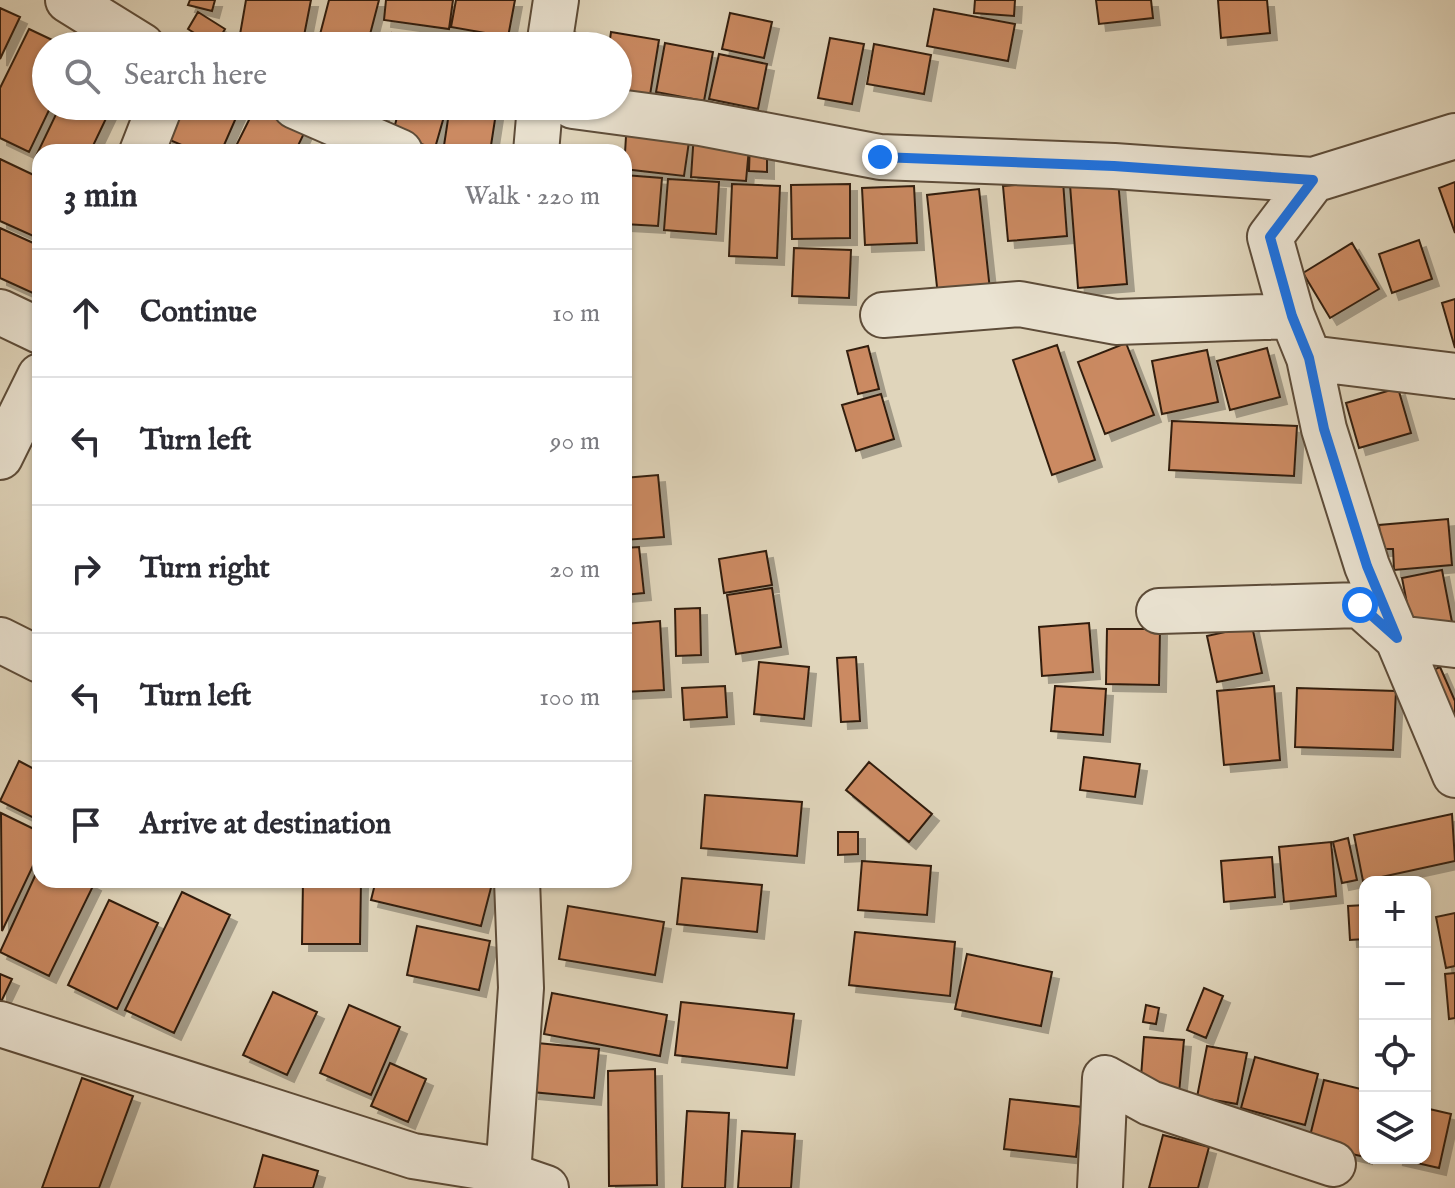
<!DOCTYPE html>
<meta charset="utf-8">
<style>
body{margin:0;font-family:"IM FELL English",serif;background:#f2f2f3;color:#2b2b33}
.controls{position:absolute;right:24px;bottom:24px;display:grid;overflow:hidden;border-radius:16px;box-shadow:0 2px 6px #0004}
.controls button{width:72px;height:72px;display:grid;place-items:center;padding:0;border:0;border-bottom:2px solid #e1e1e2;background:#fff;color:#2b2b33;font:40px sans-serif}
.stop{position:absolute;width:24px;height:24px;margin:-18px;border:6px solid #1a73e8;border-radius:50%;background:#fff}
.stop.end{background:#1a73e8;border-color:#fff;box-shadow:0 2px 8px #0008}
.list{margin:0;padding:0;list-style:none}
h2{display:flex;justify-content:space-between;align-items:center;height:104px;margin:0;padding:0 32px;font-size:34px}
h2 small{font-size:26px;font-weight:400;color:#7c7c81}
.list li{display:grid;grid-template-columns:52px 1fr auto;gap:24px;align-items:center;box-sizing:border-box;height:128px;padding:0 32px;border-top:2px solid #e1e1e2}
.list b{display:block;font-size:30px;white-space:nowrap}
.list em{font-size:26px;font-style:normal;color:#7c7c81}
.icon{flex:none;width:44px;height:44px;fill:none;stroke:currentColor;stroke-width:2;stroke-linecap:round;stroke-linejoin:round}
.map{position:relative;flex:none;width:1455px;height:1188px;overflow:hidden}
.search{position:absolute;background:#fff;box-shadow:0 2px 6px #0004;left:32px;top:32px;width:600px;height:88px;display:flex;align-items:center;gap:20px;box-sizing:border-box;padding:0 28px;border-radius:44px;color:#7c7c81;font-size:30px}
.panel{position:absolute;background:#fff;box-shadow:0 2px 6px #0004;left:32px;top:144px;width:600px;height:744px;border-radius:24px}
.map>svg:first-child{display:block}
.building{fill:#cb8a62;stroke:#311f0e;stroke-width:2;filter:url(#shadow)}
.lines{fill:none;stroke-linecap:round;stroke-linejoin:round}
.minor-casing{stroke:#5d4c39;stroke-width:48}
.minor{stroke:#ebe4d3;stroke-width:44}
.route{stroke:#1a73e8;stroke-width:10}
</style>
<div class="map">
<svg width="1455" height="1188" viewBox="0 0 1455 1188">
<defs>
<filter id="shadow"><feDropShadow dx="7" dy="7" stdDeviation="0" flood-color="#0004"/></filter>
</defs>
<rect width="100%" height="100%" fill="#e0d5bb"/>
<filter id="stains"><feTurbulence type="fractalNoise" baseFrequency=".0025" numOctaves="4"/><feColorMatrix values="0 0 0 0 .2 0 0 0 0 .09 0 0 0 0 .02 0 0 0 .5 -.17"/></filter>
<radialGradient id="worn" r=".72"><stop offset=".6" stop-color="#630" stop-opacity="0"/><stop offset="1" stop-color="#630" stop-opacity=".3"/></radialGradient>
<!-- building -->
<path class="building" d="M190 0H215L212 11 188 5Z
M246 0H311L302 46H238Z
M329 0H379L367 46H317Z
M386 0H453L449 29 384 20Z
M456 0H515L508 37 451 27Z
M975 0H1015L1014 16 974 13Z
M1096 0H1151L1153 18 1099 24Z
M1218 0H1267L1270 33 1221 38Z
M0 8 20 17 0 59Z
M934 9 1015 24 1008 61 927 46Z
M198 12 225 29 215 46 188 29Z
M730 13 772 22 764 58 722 49Z
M29 29 65 46H46V106H51L29 152 0 138V88Z
M561 29 604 40 602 46H556Z
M611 32 659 40 650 95 618 90V46H609Z
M392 33 475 46H390Z
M830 38 864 44 852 104 818 98Z
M665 43 713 52 704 101 656 92Z
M874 44 931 55 924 94 867 84Z
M719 54 767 64 758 109 709 99Z
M60 106H112L90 152H40V158L36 156Z
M179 106H227L239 111 221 152H198L165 138Z
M256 106H268L308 125 295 152H233Z
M354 106 384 108 376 129 349 119Z
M400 106H447L435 148 392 136Z
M450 106 496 113 490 152H443Z
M627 120 691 128 684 176 624 169Z
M694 133 750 137 746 181 691 177Z
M750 141H767V172L749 171Z
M0 159 40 178V239L0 221Z
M624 175 662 178 658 226 624 224Z
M668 179 719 182 716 234 664 230Z
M1118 180 1127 284 1078 288 1070 185Z
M1063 181 1067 236 1008 241 1003 186Z
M1455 182V233L1439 188Z
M732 184 780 186 777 258 729 256Z
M850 184V238L792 239 791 185Z
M914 186 917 243 865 245 862 188Z
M979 189 990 290 938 296 927 195Z
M0 228 40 246V283L35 294 0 278Z
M1419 240 1432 279 1392 293 1379 254Z
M1352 243 1379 289 1330 318 1303 273Z
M794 248 851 250 849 298 792 296Z
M1455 299V348L1442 303Z
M1126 343 1154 415 1105 434 1078 362Z
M1057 345 1095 460 1052 475 1013 360Z
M868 346 879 389 858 394 847 351Z
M1267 348 1280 397 1230 410 1217 361Z
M1207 350 1218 402 1162 414 1152 361Z
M1398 388 1411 433 1359 448 1346 403Z
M881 394 894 439 856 451 842 405Z
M1172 421 1297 426 1294 476 1169 470Z
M658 475 664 537 624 540V478Z
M1448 519 1452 565 1394 570 1393 549H1381L1379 525Z
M639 547 644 593 624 595V548Z
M766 551 772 585 724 593 719 559Z
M1442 570 1452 622 1412 629 1402 578Z
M772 588 781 647 736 654 727 595Z
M700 608 701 655 676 656 675 609Z
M660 621 664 690 624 692V624Z
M1089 623 1093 672 1042 676 1039 627Z
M1252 626 1262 673 1217 682 1207 636Z
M1107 629H1160L1159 685 1106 684Z
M856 657 860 721 841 722 837 658Z
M759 662 809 667 804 719 754 714Z
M1440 667 1455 701V721L1424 674Z
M725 686 727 717 684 720 682 688Z
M1055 686 1106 689 1103 735 1051 731Z
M1274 686 1280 760 1224 765 1217 691Z
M1297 688 1396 691 1393 750 1295 747Z
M1084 757 1140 764 1135 797 1080 790Z
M19 761 40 772V821L0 801Z
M869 762 932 814 909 842 846 790Z
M705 795 802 802 797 856 701 848Z
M1 813 40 832V851L2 931Z
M1452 814 1455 861 1363 881 1354 835Z
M838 832H858V854L838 855Z
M1348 838 1357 880 1342 883 1333 842Z
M1331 842 1336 896 1284 902 1279 847Z
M1272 857 1275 897 1224 902 1221 861Z
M862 861 931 866 927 915 858 910Z
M40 865V880H86L94 884 49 976 0 952Z
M682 878 762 885 757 932 677 924Z
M303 880H361L360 944H302Z
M376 880H493L481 926 371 900Z
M182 892 230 915 174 1033 125 1010Z
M109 900 158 923 117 1009 68 985Z
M1365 905V939L1350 940 1348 906Z
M568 906 664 922 655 975 559 959Z
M1455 913V966L1446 968 1436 917Z
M417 926 490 941 479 990 407 975Z
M855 932 955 942 950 996 849 985Z
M967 954 1052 972 1041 1026 955 1009Z
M1455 973V1018L1449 1019 1445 974Z
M0 974 12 979 0 1004Z
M1204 988 1223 996 1206 1038 1187 1030Z
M273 992 317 1012 287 1075 243 1055Z
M552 993 667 1015 660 1056 544 1034Z
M681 1002 794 1014 787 1068 675 1055Z
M349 1005 400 1027 371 1095 320 1073Z
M1146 1005 1159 1008 1156 1024 1143 1022Z
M1144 1037 1184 1040 1179 1093 1140 1090Z
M537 1043 599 1049 594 1098 532 1092Z
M1207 1046 1247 1053 1237 1104 1197 1097Z
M1255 1057 1318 1074 1305 1125 1241 1108Z
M390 1063 426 1079 408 1122 371 1106Z
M655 1069 657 1185 609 1186 608 1071Z
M82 1078 133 1096 99 1188H42Z
M1324 1080 1365 1090V1157L1308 1144Z
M1010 1099 1082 1107 1076 1157 1004 1149Z
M1425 1108 1451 1114 1439 1168 1395 1158H1425Z
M687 1111 729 1113 725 1188H682Z
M742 1131 795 1134 791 1188H738Z
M1163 1135 1209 1147 1198 1188H1149Z
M263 1155 318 1171 313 1188H254Z"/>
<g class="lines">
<!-- minor casing -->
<g class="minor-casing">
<path id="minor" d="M68 0 142 46
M549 46 556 0
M295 106 400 152
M573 106 700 123 880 157 1114 166 1313 180
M1455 136 1313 180 1270 237 1292 316 1309 358 1324 429 1367 566 1455 775
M142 152 160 106
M536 152 540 106
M0 312 40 331
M883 315 1020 304 1116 322 1292 316
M1309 358 1455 376
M0 457 40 376
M1159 611 1360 605 1397 638 1455 645
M0 640 40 660
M0 1024 413 1156 488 1168 546 1188
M508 1175 521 988 517 880
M1100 1188 1105 1078 1150 1103 1333 1164"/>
</g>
<!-- minor -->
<use href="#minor" class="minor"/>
</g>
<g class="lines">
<!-- route -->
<path class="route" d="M880 157 1114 166 1313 180 1270 237 1292 316 1309 358 1324 429 1367 566 1397 638 1360 605"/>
</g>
<rect width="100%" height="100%" filter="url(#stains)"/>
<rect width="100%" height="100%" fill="url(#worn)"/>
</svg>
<div class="controls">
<button>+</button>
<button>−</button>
<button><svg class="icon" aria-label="locate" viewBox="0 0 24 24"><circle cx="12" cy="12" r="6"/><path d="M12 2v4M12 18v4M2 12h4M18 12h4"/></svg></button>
<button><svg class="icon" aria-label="layers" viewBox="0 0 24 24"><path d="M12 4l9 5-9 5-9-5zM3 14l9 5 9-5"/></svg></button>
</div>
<div class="stop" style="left:1360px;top:605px"></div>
<div class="stop end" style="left:880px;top:157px"></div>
<div class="search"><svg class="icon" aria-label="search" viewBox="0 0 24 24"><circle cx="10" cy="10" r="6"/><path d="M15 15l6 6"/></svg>Search here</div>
<section class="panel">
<h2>3 min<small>Walk · 220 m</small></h2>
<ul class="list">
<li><svg class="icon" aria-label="ahead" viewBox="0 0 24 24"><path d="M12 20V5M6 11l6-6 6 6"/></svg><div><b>Continue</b></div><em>10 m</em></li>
<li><svg class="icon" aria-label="left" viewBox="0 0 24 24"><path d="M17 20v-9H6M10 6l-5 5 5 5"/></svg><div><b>Turn left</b></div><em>90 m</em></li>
<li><svg class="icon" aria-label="right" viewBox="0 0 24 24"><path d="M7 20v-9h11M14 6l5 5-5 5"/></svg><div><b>Turn right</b></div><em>20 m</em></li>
<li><svg class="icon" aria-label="left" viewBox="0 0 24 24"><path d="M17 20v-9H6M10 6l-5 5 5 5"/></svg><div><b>Turn left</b></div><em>100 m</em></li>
<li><svg class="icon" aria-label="arrive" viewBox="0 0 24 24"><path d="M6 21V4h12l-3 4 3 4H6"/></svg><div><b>Arrive at destination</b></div></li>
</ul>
</section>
</div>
